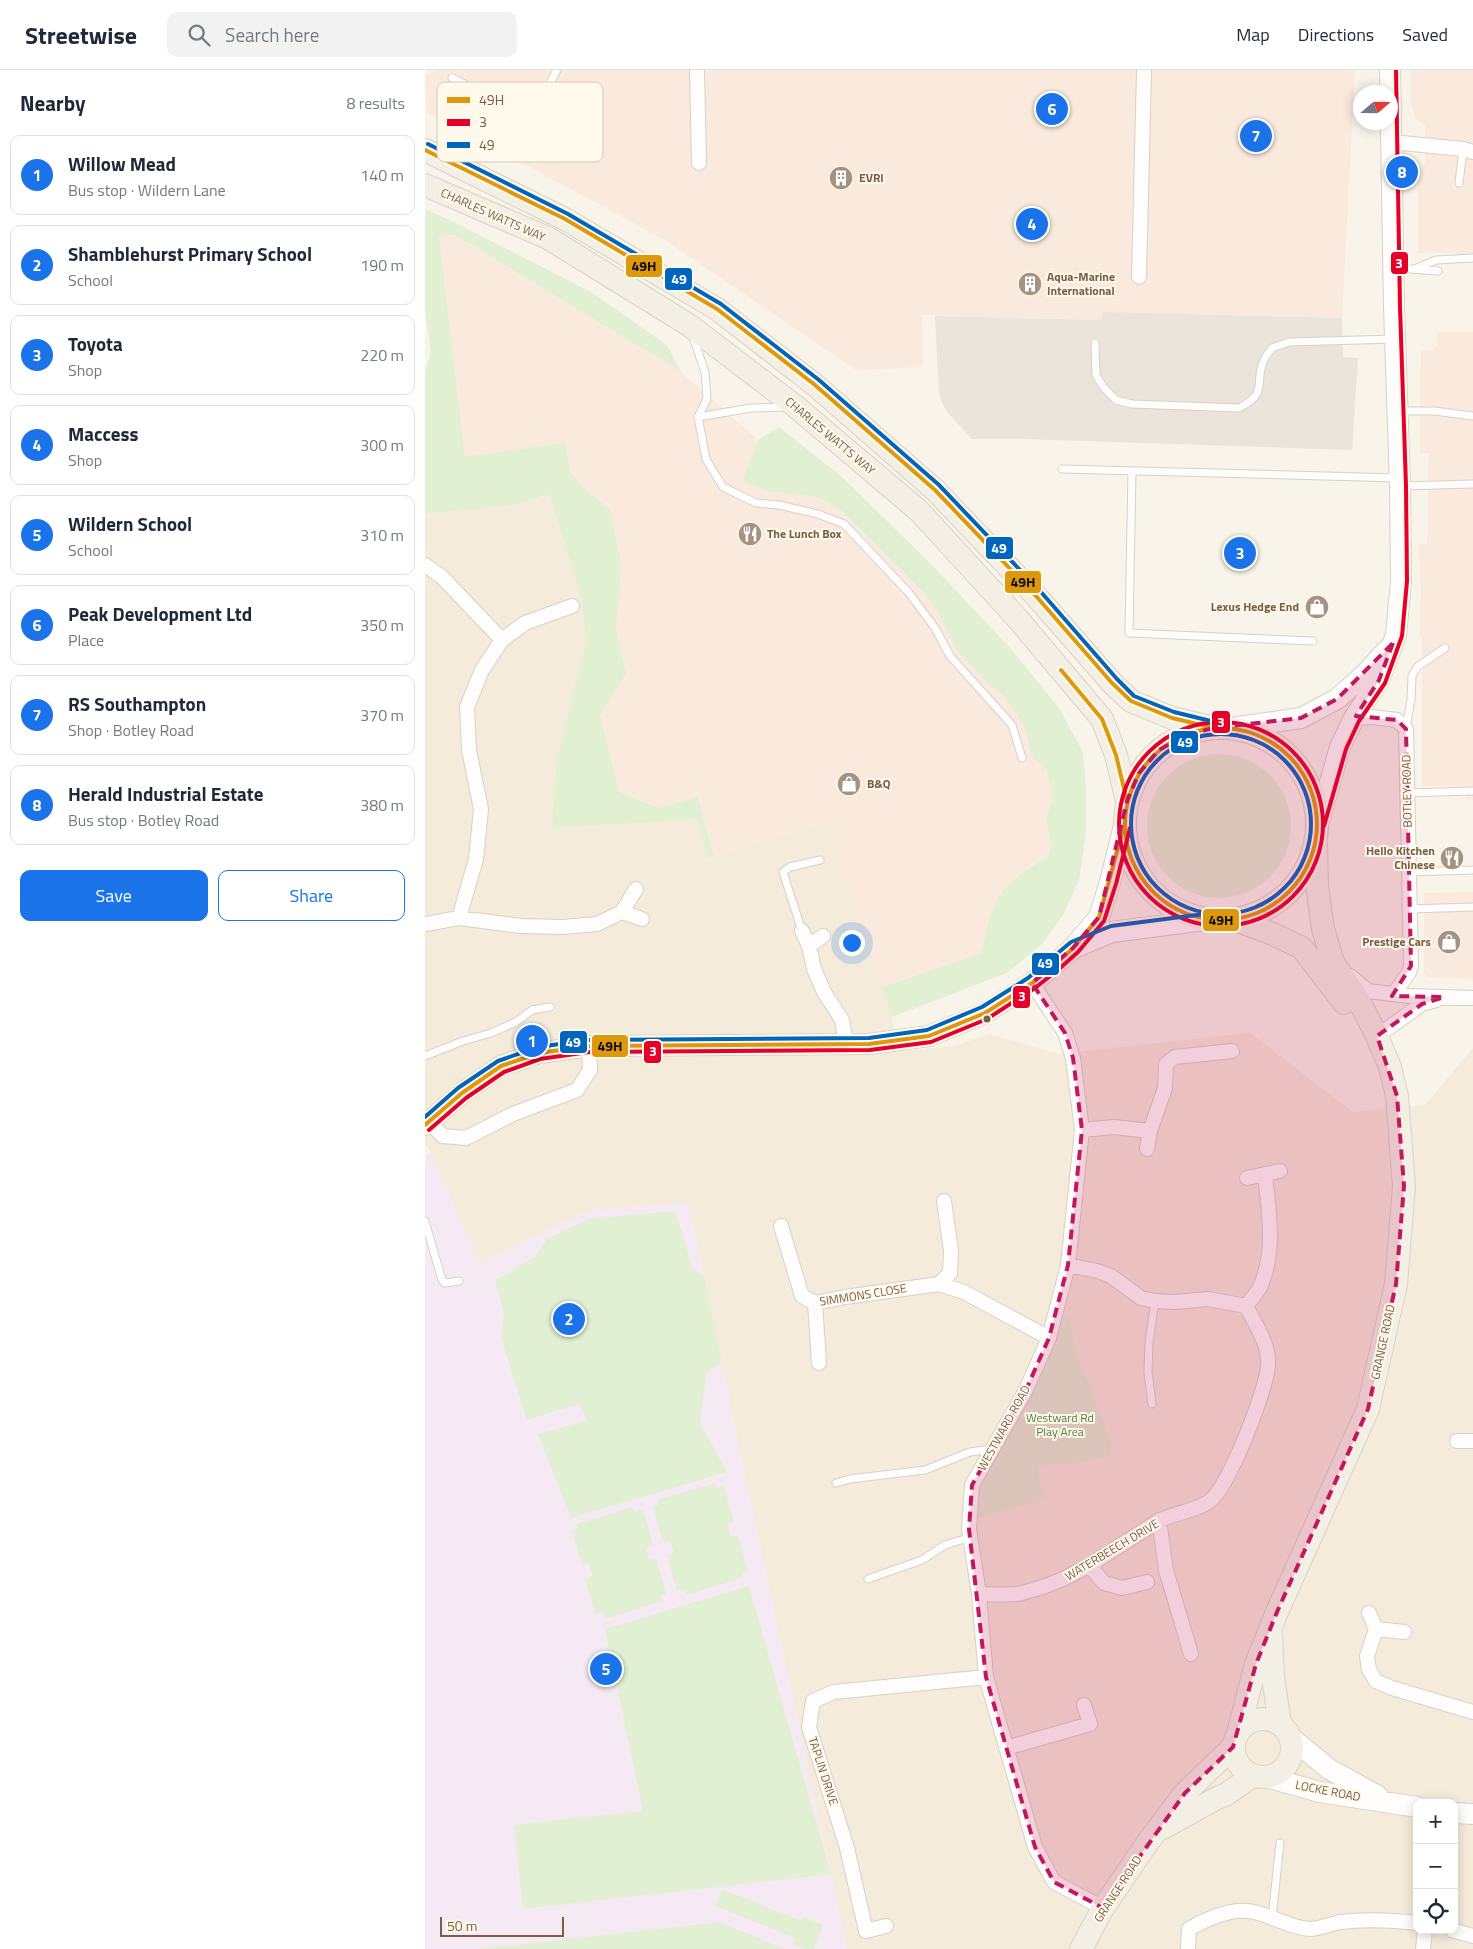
<!DOCTYPE html>
<meta charset="utf-8">
<style>
body{margin:0;font-family:"Titillium Web",sans-serif;background:#f2f2f3;color:#1f2937}
.controls{position:absolute;right:15px;bottom:15px;display:grid;overflow:hidden;border-radius:10px;box-shadow:0 2px 12px #0003}
.controls button{width:45px;height:45px;display:grid;place-items:center;padding:0;border:0;border-bottom:1px solid #e0e1e3;background:#fff;color:#1f2937;font:25px sans-serif}
.compass{position:absolute;left:928px;top:15px;width:45px;height:45px;border-radius:50%;background:#fff;box-shadow:0 2px 12px #0003;rotate:70deg}
.scale{position:absolute;left:15px;bottom:12px;width:124px;box-sizing:border-box;padding-left:5px;border:2px solid #785e47;border-top:0;font-size:14px;line-height:18px;white-space:nowrap;color:#785e47;-webkit-text-stroke:4px #fff9eb;paint-order:stroke}
.you{position:absolute;left:426px;top:872px;width:18px;height:18px;margin:-12px;border:4px solid #fff;border-radius:50%;background:#1a73e8;box-shadow:0 0 0 8px #1a73e833}
.badge{display:grid;place-items:center;width:32px;height:32px;border-radius:50%;background:#1a73e8;color:#fff;font-size:16px;font-weight:700}
.pin{position:absolute;translate:-50% -50%;border:2px solid #fff;box-shadow:0 1px 5px #0006}
.list{margin:0;padding:0;list-style:none}
h2{display:flex;justify-content:space-between;align-items:center;height:65px;margin:0;padding:0 20px;font-size:21px}
h2 small{font-size:16px;font-weight:400;color:#747a83}
.list li{display:grid;grid-template-columns:32px 1fr auto;gap:15px;align-items:center;box-sizing:border-box;height:80px;margin:0 10px 10px;padding:0 10px;border:1px solid #e0e1e3;border-radius:10px}
.list b{display:block;font-size:19px;white-space:nowrap}
.list p{margin:0;font-size:16px;white-space:nowrap;color:#747a83}
.list em{font-size:16px;font-style:normal;color:#747a83}
.actions{display:flex;gap:10px;padding:15px 20px}
.actions a{flex:1;padding:11px 0;border:1px solid #1a73e8;border-radius:10px;text-align:center;font-size:18px;color:#1a73e8}
.actions .main{background:#1a73e8;color:#fff}
.icon{flex:none;width:28px;height:28px;fill:none;stroke:currentColor;stroke-width:2;stroke-linecap:round;stroke-linejoin:round}
.map{position:relative;flex:none;width:1048px;height:1879px;overflow:hidden}
header{display:flex;align-items:center;gap:30px;box-sizing:border-box;height:70px;padding:0 25px;background:#fff;border-bottom:1px solid #e0e1e3}
header strong{font-size:24px}
nav{display:flex;gap:28px;margin-inline-start:auto;font-size:18px}
.search{width:350px;height:45px;background:#f2f2f3;display:flex;align-items:center;gap:12px;box-sizing:border-box;padding:0 18px;border-radius:10px;color:#747a83;font-size:19px}
main{display:flex}
aside{flex:1;background:#fff}
.map>svg:first-child{display:block}
.residential{fill:#f4ebda;fill-rule:evenodd}
.commercial{fill:#f9eadd}
.industrial{fill:#ebe4da}
.education{fill:#f5e9f3}
.green{fill:#e1f0d3}
.lines{fill:none;stroke-linecap:round;stroke-linejoin:round}
.lane-casing{stroke:#d7d1c8;stroke-width:9}
.street-casing{stroke:#d7d1c8;stroke-width:16}
.secondary-casing{stroke:#d7d0c6;stroke-width:22}
.primary-casing{stroke:#dad1c8;stroke-width:24}
.lane{stroke:#fefdfc;stroke-width:7}
.street{stroke:#fefdfc;stroke-width:14}
.secondary{stroke:#fefdfc;stroke-width:20}
.primary{stroke:#f3efe4;stroke-width:22}
.bus-1-casing{stroke:#fff9eb;stroke-width:8}
.bus-2-casing{stroke:#fff9eb;stroke-width:8}
.bus-3-casing{stroke:#fff9eb;stroke-width:8}
.bus-1{stroke:#de980e;stroke-width:4}
.bus-2{stroke:#e4002b;stroke-width:4}
.bus-3{stroke:#0065bd;stroke-width:4}
.marked{fill:#c2185b;fill-opacity:0.2;stroke:#c2185b;stroke-width:4;stroke-dasharray:10 6;stroke-linejoin:round}
.bus-dot{fill:#785e47;stroke:#fff9eb;stroke-width:2}
.labels{text-anchor:middle;stroke-width:4;stroke-linejoin:round;paint-order:stroke}
.poi-label{font-size:12px;font-weight:bold;fill:#785e47;stroke:#fff9eb;text-anchor:start}
.street-label{font-size:12px;fill:#785e47;stroke:#fff9eb}
.park-label{font-size:12px;fill:#4b7f3f;stroke:#fff9eb}
.key{fill:#fff9eb;stroke:#d6caba;stroke-width:1}
.key-label{font-size:14px;fill:#785e47}
.line-badge{stroke:#fff9eb;stroke-width:2}
.badge-label{font-size:14px;text-anchor:middle;font-weight:bold;fill:#fff}
.pale-badge-label{font-size:14px;text-anchor:middle;font-weight:bold;fill:#111}
</style>
<header>
<strong>Streetwise</strong>
<div class="search"><svg class="icon" aria-label="search" viewBox="0 0 24 24"><circle cx="10" cy="10" r="6"/><path d="M15 15l6 6"/></svg>Search here</div>
<nav><a>Map</a><a>Directions</a><a>Saved</a></nav>
</header>
<main>
<aside>
<h2>Nearby<small>8 results</small></h2>
<ul class="list">
<li><span class="badge">1</span><div><b>Willow Mead</b><p>Bus stop · Wildern Lane</p></div><em>140 m</em></li>
<li><span class="badge">2</span><div><b>Shamblehurst Primary School</b><p>School</p></div><em>190 m</em></li>
<li><span class="badge">3</span><div><b>Toyota</b><p>Shop</p></div><em>220 m</em></li>
<li><span class="badge">4</span><div><b>Maccess</b><p>Shop</p></div><em>300 m</em></li>
<li><span class="badge">5</span><div><b>Wildern School</b><p>School</p></div><em>310 m</em></li>
<li><span class="badge">6</span><div><b>Peak Development Ltd</b><p>Place</p></div><em>350 m</em></li>
<li><span class="badge">7</span><div><b>RS Southampton</b><p>Shop · Botley Road</p></div><em>370 m</em></li>
<li><span class="badge">8</span><div><b>Herald Industrial Estate</b><p>Bus stop · Botley Road</p></div><em>380 m</em></li>
</ul>
<div class="actions"><a class="main">Save</a><a>Share</a></div>
</aside>
<div class="map">
<svg width="1048" height="1879" viewBox="0 0 1048 1879">
<rect width="100%" height="100%" fill="#f8f4ea"/>
<!-- residential -->
<path class="residential" d="M124 424 157 530 161 572 148 629 214 752 272 749 282 788 401 753 412 777 467 947 472 982 529 976 564 964 634 984 825 963 928 1042 1000 1035 1048 978V1879H422L318 1396 264 1133 164 1141 54 1193 6 1082 0 1075V444L90 435ZM992 1733H1029V1860H992Z"/>
<!-- commercial -->
<path class="commercial" d="M11 0H930L917 248 678 242 677 250 497 245 498 297 431 300 240 170 1 41 0 6Z
M986 0H1048V192H1031V183H993V103L1000 93V55L991 49 985 31Z
M30 165 256 302 333 370 318 412 341 421 392 427 417 441 499 523 513 543 532 580 551 602 579 627 599 654 606 685 621 699 628 727 621 748 626 776 623 787 605 796 581 818 569 837 562 864 554 884 457 917 412 777 401 753 289 787 273 726 234 738 194 722 175 646 201 602 191 558 197 498 185 439 158 417 146 403 140 373 40 386 14 166Z
M1012 262H1048V730L1040 729 1042 716H997V567L995 566 996 519 993 474H1002L1004 383H995L996 281 1008 280 1012 276Z
M1048 822V909L1003 907 999 903V823Z"/>
<!-- industrial -->
<path class="industrial" d="M678 242 917 248 918 287 933 288 927 380 599 369H547L523 343 517 333 514 323 510 246 676 250Z"/>
<!-- education -->
<path class="education" d="M6 1082 55 1193 164 1141 264 1133 318 1396 422 1879H0V1086Z"/>
<!-- green -->
<path class="green" d="M0 139 33 154 166 222 242 275 256 302 30 165 14 166 40 386 140 373 146 403 158 417 185 439 197 498 191 558 201 603 175 646 194 722 234 738 273 726 289 787 282 788 272 749 127 758 132 689 161 572 157 530 124 424 90 435 0 444V302L6 281 0 242Z
M354 357 417 407 505 493 588 581 634 638 658 682 661 718V763L654 811 638 845 618 873 582 903 467 947 457 917 554 884C562 869 562 851 569 836 580 813 601 798 623 787L626 776 621 748 628 727 621 699 606 685 599 654 579 627 551 602 532 580 513 543 499 523 417 441 392 427 341 421 317 412 333 370Z
M722 756a72 72 0 1 1 144 0a72 72 0 1 1-144 0Z
M250 1141 268 1198 279 1206 297 1292 281 1304 275 1353 302 1402 146 1448 113 1364 162 1350 154 1334 102 1350 76 1268 79 1243 70 1210 110 1187 122 1169 163 1149Z
M639 1246 644 1248 652 1285 686 1371 685 1387 612 1398 619 1430 551 1449C551 1440 551 1431 553 1422 559 1390 593 1351 608 1321 621 1297 630 1272 639 1246Z
M290 1413 291 1418 299 1416 309 1452 302 1454 306 1467 313 1465 323 1501 316 1503 318 1508 261 1525 259 1519 252 1521 242 1485 249 1483 245 1471 238 1472 228 1436 234 1435 233 1430Z
M208 1437 210 1442 218 1439 228 1475 221 1478 224 1490 231 1488 241 1524 235 1526 237 1531 180 1549 178 1542 170 1544 160 1509 168 1506 164 1494 157 1495 147 1460 153 1458 151 1454Z
M324 1516 406 1804 98 1839 89 1755 218 1741 180 1559Z
M297 1819 377 1851 379 1847 398 1855 389 1879H380L368 1874 370 1868 290 1836Z
M295 1852 359 1879H53Z"/>
<g class="lines">
<!-- lane casing -->
<g class="lane-casing">
<path id="lane" d="M27 8 98 42H106L111 39 132 0
M1034 113 1038 79
M971 198 1013 201
M990 199 1011 190 1048 188
M268 267 280 302 282 329 273 347 281 389 298 417 331 433 354 435 393 444 419 454 484 523 510 558 525 586 587 655 597 688
M670 273 671 305 679 318 691 330 707 334 814 338C844 322 829 316 838 292 840 287 844 282 847 278L864 272 969 269
M973 341H1010L1047 346
M273 347 326 338 362 337
M637 399 974 408
M707 401 704 563 888 571
M976 416 1048 414
M981 658 986 630 987 606 992 597 1020 578
M982 723 1048 721
M984 802 1048 800
M985 839 1048 837
M377 861 358 802 365 797 395 790
M0 986 38 971 66 963 91 952 107 940 125 937
M0 1151 17 1210 20 1213 34 1211
M727 1334 723 1302 724 1272 730 1231
M411 1413 425 1409 500 1400 545 1382 567 1379
M443 1509 497 1490 520 1475 546 1467
M847 1848 855 1773"/>
</g>
<!-- street casing -->
<g class="street-casing">
<path id="street" d="M272 0 274 93
M967 72 1038 79 1048 82
M714 207 719 0
M0 495 17 507 77 570
M929 648 947 647 972 650 981 659 986 896 984 902 969 924
M197 842 217 849
M34 848 51 789 56 739 44 680 42 637 57 600 77 570 100 553 147 536
M0 854 34 848 96 856 138 857 172 854 197 842 211 819
M377 861 384 876 389 899 399 922 417 950 421 974
M384 876 398 866
M925 906 943 921 984 926 1048 928
M607 913 640 963 648 988 657 1060 643 1195 624 1268 600 1322 547 1415 544 1459 554 1524 561 1607 610 1777 629 1812 678 1838
M952 966 997 934 1011 930
M4 1052 18 1066 41 1068 88 1044 152 1020 165 1000 164 976
M657 1060 689 1057 725 1061
M722 1079 725 1061 740 1018 741 994 750 987 807 981
M822 1108 855 1101
M356 1156 377 1226 390 1233 420 1227 514 1214 539 1222 624 1268
M643 1195 672 1201 686 1206 716 1228 730 1231 750 1232 783 1229 821 1236C826 1230 831 1224 835 1217 851 1182 844 1142 840 1105
M514 1214 525 1203 526 1181 519 1131
M390 1233 394 1293
M1032 1371H1048
M734 1450 741 1500 766 1584
M665 1496 679 1513 697 1518 722 1512
M554 1524C566 1524 580 1525 592 1524 599 1523 607 1520 614 1518 658 1505 693 1475 732 1452 749 1442 770 1442 785 1431 804 1416 841 1321 843 1296 845 1275 830 1254 821 1236
M944 1543 951 1559
M979 1562 951 1559 942 1586 944 1600 951 1611 967 1618 1048 1642
M581 1678 665 1654 659 1635
M461 1856 441 1861 422 1778 384 1657 388 1631 409 1622 561 1607
M1027 1860 1048 1866
M763 1879 764 1859C780 1850 803 1839 822 1841 842 1842 863 1858 885 1859 894 1859 905 1854 915 1852 940 1849 967 1850 992 1853
M998 1879 1000 1860"/>
</g>
<!-- secondary casing -->
<g class="secondary-casing">
<path id="secondary" d="M807 658 876 648 912 629 939 605 962 580
M893 754 915 677 929 648 954 610 971 565 976 511 975 416 969 237 965 0
M651 877 687 862 780 850
M0 1055 37 1023 76 996 114 983 164 976 444 974 504 966 560 943 607 913 630 894 648 878 674 847 685 812 699 756
M865 1667 904 1699 953 1726
M841 1707 895 1722 992 1737
M1029 1743 1048 1744"/>
</g>
<!-- primary casing -->
<g class="primary-casing">
<path id="primary" d="M0 80 140 149 292 239 390 315 510 420 611 526 687 613 706 631 747 648 789 658
M0 115 123 168 264 255 370 336 494 441 592 548 677 649 691 685 702 731
M700 754a96 96 0 1 1 192 0a96 96 0 1 1-192 0Z
M810 850 848 864 877 878 919 933
M846 1565 848 1607 855 1654
M809 1678a29 29 0 1 1 58 0a29 29 0 1 1-58 0Z
M814 1660 831 1594 852 1542 943 1339 971 1214 979 1116 972 1026 965 997 952 966 934 931 908 892 898 859 892 815 891 774
M738 1758 792 1728 800 1725 828 1706
M656 1879 678 1838 723 1772 760 1723 808 1677"/>
</g>
<!-- lane -->
<use href="#lane" class="lane"/>
<!-- street -->
<use href="#street" class="street"/>
<!-- secondary -->
<use href="#secondary" class="secondary"/>
<!-- primary -->
<use href="#primary" class="primary"/>
<!-- bus-1 casing -->
<g class="bus-1-casing">
<path id="bus-1" d="M0 80 140 149 292 239 390 315 510 420 611 526 687 613 706 631 747 648 789 658
M636 600 677 649 691 685 702 731
M700 754a96 96 0 1 1 192 0a96 96 0 1 1-192 0Z
M0 1055 37 1023 76 996 114 983 164 976 444 974 504 966 560 943 607 913 630 894 648 878 674 847 699 756"/>
</g>
<!-- bus-2 casing -->
<g class="bus-2-casing">
<path id="bus-2" d="M694 754a102 102 0 1 1 204 0a102 102 0 1 1-204 0Z
M899 756 921 679 934 651 960 613 977 566 982 511 981 416 975 237 971 0
M4 1060 41 1028 79 1002 115 989 164 982 445 980 506 972 562 949 610 918 634 899 653 882 679 851 691 814 705 758"/>
</g>
<!-- bus-3 casing -->
<g class="bus-3-casing">
<path id="bus-3" d="M3 74 143 144 296 234 394 310 514 415 616 522 692 609 709 626 749 642 790 652
M706 754a90 90 0 1 1 180 0a90 90 0 1 1-180 0Z
M0 1047 33 1018 73 991 113 977 164 970 444 968 502 960 557 937 603 908 646 872 686 856 779 844"/>
</g>
<!-- bus-1 -->
<use href="#bus-1" class="bus-1"/>
<!-- bus-2 -->
<use href="#bus-2" class="bus-2"/>
<!-- bus-3 -->
<use href="#bus-3" class="bus-3"/>
</g>
<!-- marked area -->
<path class="marked" d="M968 573 954 610 931 646 972 650 981 659 986 896 967 926 1019 927 997 934 952 966 972 1026 979 1116 971 1214 943 1339 852 1542 831 1594 808 1677 760 1723 678 1838 629 1812 610 1777 561 1607 544 1459 547 1415 600 1322 624 1268 643 1195 657 1060 648 988 640 963 607 913 648 878 674 847 702 731 714 703 734 680 760 665 789 658 876 648 912 629Z"/>
<!-- icons -->
<defs>
<g id="building-disc" transform="scale(1.25)"><circle r="9.5" fill="#a59280" stroke="#fff9eb"/><path d="M-4-6H4V6H1V3H-1V6H-4ZM-2.5-4.3h1.7v1.8h-1.7ZM.8-4.3h1.7v1.8H.8ZM-2.5-1h1.7V.8h-1.7ZM.8-1h1.7V.8H.8Z" fill="#fff"/></g>
<g id="restaurant-disc" transform="scale(1.25)"><circle r="9.5" fill="#a59280" stroke="#fff9eb"/><path d="M-5-6h1v4h1v-4h1v4h1v-4h1v5L-1.5 .5V6h-2V.5L-5-1ZM5-6V6H3V1.5H1.5Q1.5-4 5-6Z" fill="#fff"/></g>
<g id="shop-disc" transform="scale(1.25)"><circle r="9.5" fill="#a59280" stroke="#fff9eb"/><path d="M-5-2.5h2.3a2.7 3.5 0 0 1 5.4 0H5L5.5 6h-11ZM-1.5-2.5h3a1.5 2.3 0 0 0-3 0Z" fill="#fff"/></g>
</defs>
<g fill-rule="evenodd">
<use href="#building-disc" x="416" y="108"/>
<use href="#building-disc" x="605" y="214"/>
<use href="#restaurant-disc" x="325" y="464"/>
<use href="#shop-disc" x="892" y="537"/>
<use href="#shop-disc" x="424" y="714"/>
<use href="#restaurant-disc" x="1027" y="788"/>
<use href="#shop-disc" x="1024" y="872"/>
</g>
<!-- markers -->
<circle class="bus-dot" cx="562" cy="949" r="4.5"/>
<g class="labels">
<!-- poi labels -->
<g class="poi-label">
<text x="434" y="112">EVRI</text>
<text x="622" y="211">Aqua-Marine<tspan x="622" dy="14">International</tspan></text>
<text x="342" y="468">The Lunch Box</text>
<text x="874" y="541" text-anchor="end">Lexus Hedge End</text>
<text x="442" y="718">B&amp;Q</text>
<text x="1010" y="785" text-anchor="end">Hello Kitchen<tspan x="1010" dy="14">Chinese</tspan></text>
<text x="1006" y="876" text-anchor="end">Prestige Cars</text>
</g>
<!-- street labels -->
<g class="street-label">
<text transform="translate(68 145) rotate(24)" y="4">CHARLES WATTS WAY</text>
<text transform="translate(405 366) rotate(40)" y="4">CHARLES WATTS WAY</text>
<text transform="translate(982 721) rotate(-91)" y="4">BOTLEY ROAD</text>
<text transform="translate(438 1225) rotate(-9)" y="4">SIMMONS CLOSE</text>
<text transform="translate(958 1272) rotate(-78)" y="4">GRANGE ROAD</text>
<text transform="translate(579 1358) rotate(-61)" y="4">WESTWARD ROAD</text>
<text transform="translate(687 1480) rotate(-31)" y="4">WATERBEECH DRIVE</text>
<text transform="translate(398 1701) rotate(72)" y="4">TAPLIN DRIVE</text>
<text transform="translate(903 1721) rotate(11)" y="4">LOCKE ROAD</text>
<text transform="translate(693 1819) rotate(-57)" y="4">GRANGE ROAD</text>
</g>
<!-- park labels -->
<g class="park-label">
<text x="635" y="1352">Westward Rd<tspan x="635" dy="14">Play Area</tspan></text>
</g>
</g>
<!-- legend -->
<rect x="12" y="12" width="166" height="80" rx="8" class="key"/>
<rect x="22" y="27" width="23" height="6" fill="#de980e"/>
<rect x="22" y="49" width="23" height="7" fill="#e4002b"/>
<rect x="22" y="72" width="23" height="6" fill="#0065bd"/>
<g class="key-label">
<text x="54" y="35">49H</text>
<text x="54" y="57">3</text>
<text x="54" y="80">49</text>
</g>
<g class="line-badge">
<rect x="965" y="181" width="19" height="24" rx="5" fill="#e4002b"/>
<rect x="200" y="184" width="38" height="24" rx="5" fill="#de980e"/>
<rect x="239" y="197" width="29" height="24" rx="5" fill="#0065bd"/>
<rect x="560" y="466" width="29" height="24" rx="5" fill="#0065bd"/>
<rect x="579" y="500" width="38" height="24" rx="5" fill="#de980e"/>
<rect x="786" y="640" width="20" height="24" rx="5" fill="#e4002b"/>
<rect x="745" y="660" width="29" height="24" rx="5" fill="#0065bd"/>
<rect x="777" y="838" width="38" height="24" rx="5" fill="#de980e"/>
<rect x="606" y="882" width="29" height="24" rx="5" fill="#0065bd"/>
<rect x="587" y="915" width="19" height="24" rx="5" fill="#e4002b"/>
<rect x="134" y="960" width="29" height="24" rx="5" fill="#0065bd"/>
<rect x="166" y="964" width="38" height="24" rx="5" fill="#de980e"/>
<rect x="218" y="970" width="19" height="24" rx="5" fill="#e4002b"/>
</g>
<g class="badge-label">
<text x="974" y="198">3</text>
<text x="254" y="214">49</text>
<text x="574" y="483">49</text>
<text x="796" y="657">3</text>
<text x="760" y="677">49</text>
<text x="620" y="898">49</text>
<text x="597" y="931">3</text>
<text x="148" y="977">49</text>
<text x="228" y="986">3</text>
</g>
<g class="pale-badge-label">
<text x="219" y="201">49H</text>
<text x="598" y="517">49H</text>
<text x="796" y="855">49H</text>
<text x="185" y="981">49H</text>
</g>
</svg>
<div class="controls">
<button>+</button>
<button>−</button>
<button><svg class="icon" aria-label="locate" viewBox="0 0 24 24"><circle cx="12" cy="12" r="6"/><path d="M12 2v4M12 18v4M2 12h4M18 12h4"/></svg></button>
</div>
<svg class="compass" viewBox="-18 -18 36 36"><path d="M0-13l5 13h-10z" fill="#e53935"/><path d="M0 13l5-13h-10z" fill="#747a83"/></svg>
<div class="scale">50 m</div>
<div class="you"></div>
<div class="pin badge" style="left:107px;top:971px">1</div>
<div class="pin badge" style="left:144px;top:1249px">2</div>
<div class="pin badge" style="left:815px;top:483px">3</div>
<div class="pin badge" style="left:607px;top:154px">4</div>
<div class="pin badge" style="left:181px;top:1599px">5</div>
<div class="pin badge" style="left:627px;top:39px">6</div>
<div class="pin badge" style="left:831px;top:66px">7</div>
<div class="pin badge" style="left:977px;top:102px">8</div>
</div>
</main>
